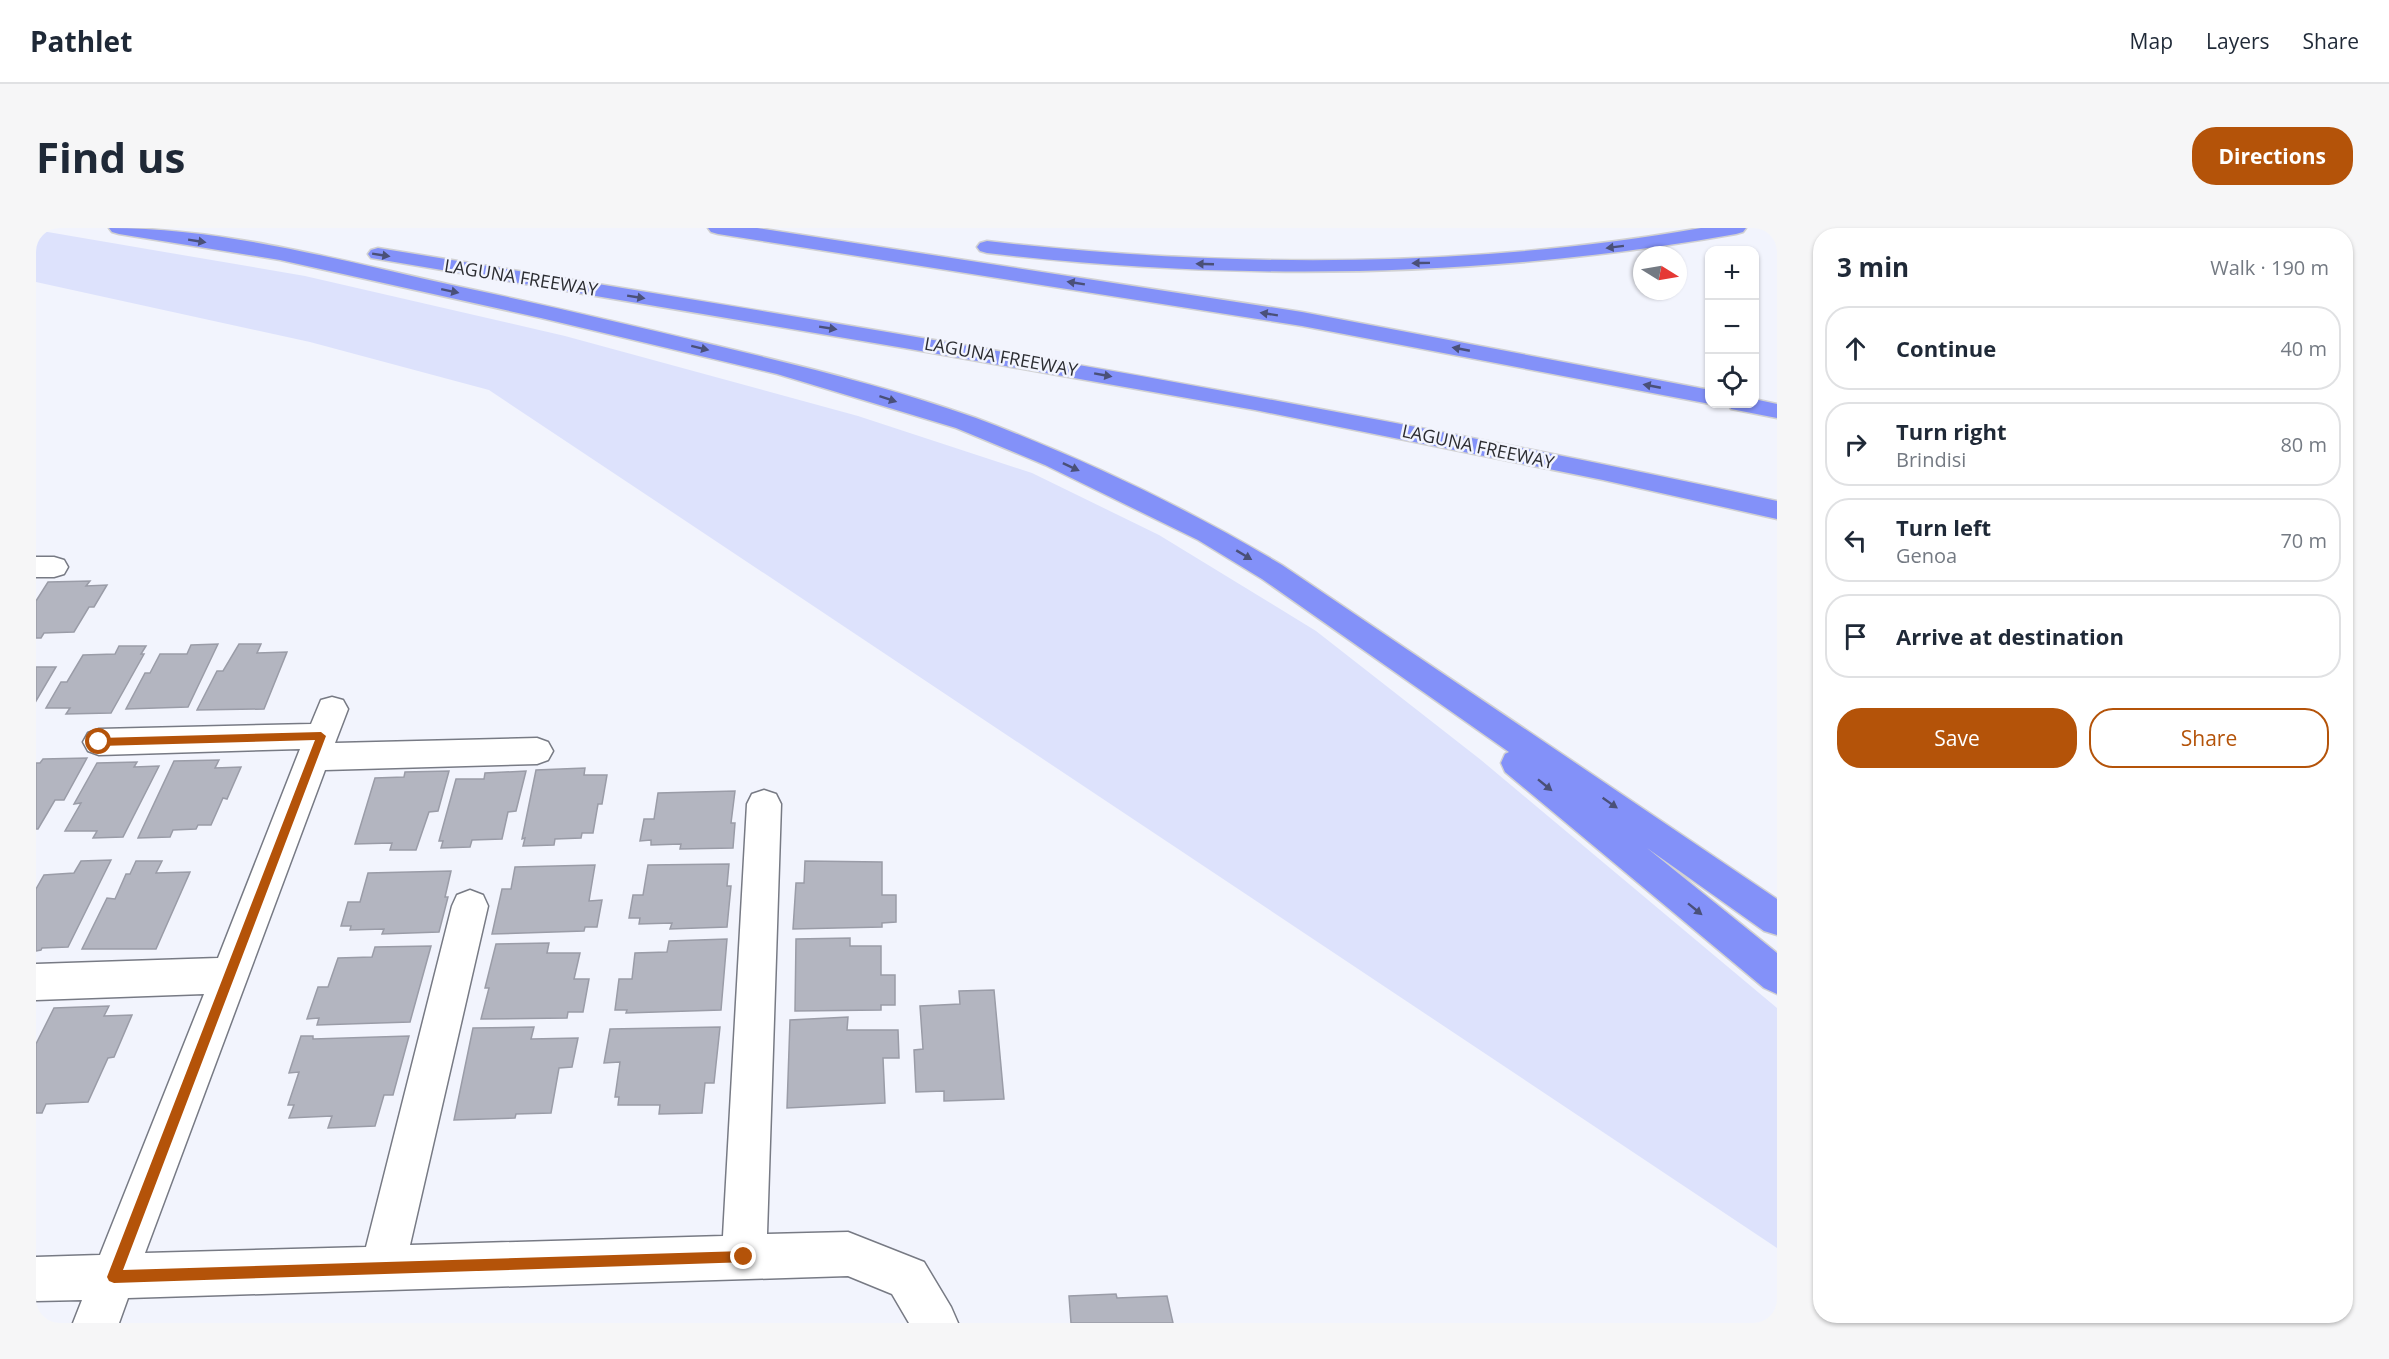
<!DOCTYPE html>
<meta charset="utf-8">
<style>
body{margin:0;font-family:"Open Sans",sans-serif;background:#f6f6f7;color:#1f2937}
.controls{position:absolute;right:18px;top:18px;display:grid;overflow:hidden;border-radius:12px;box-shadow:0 2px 4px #0004}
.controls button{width:54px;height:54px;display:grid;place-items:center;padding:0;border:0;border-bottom:2px solid #e0e1e3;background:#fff;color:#1f2937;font:30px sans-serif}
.compass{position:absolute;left:1597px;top:18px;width:54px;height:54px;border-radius:50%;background:#fff;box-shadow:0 2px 4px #0004;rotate:101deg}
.stop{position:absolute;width:18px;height:18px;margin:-14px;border:4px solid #b45309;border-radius:50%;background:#fff}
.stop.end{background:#b45309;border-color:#fff;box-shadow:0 2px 6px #0008}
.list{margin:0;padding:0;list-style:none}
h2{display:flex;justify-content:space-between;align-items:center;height:78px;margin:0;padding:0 24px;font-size:26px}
h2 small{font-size:20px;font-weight:400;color:#747a83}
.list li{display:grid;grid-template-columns:39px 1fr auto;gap:18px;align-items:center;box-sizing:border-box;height:84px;margin:0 12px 12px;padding:0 12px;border:2px solid #e0e1e3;border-radius:24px}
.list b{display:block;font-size:22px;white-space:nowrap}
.list p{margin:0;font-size:20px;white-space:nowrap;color:#747a83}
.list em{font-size:20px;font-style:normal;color:#747a83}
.actions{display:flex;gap:12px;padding:18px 24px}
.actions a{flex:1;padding:14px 0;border:2px solid #b45309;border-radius:24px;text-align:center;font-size:21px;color:#b45309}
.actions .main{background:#b45309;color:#fff}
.icon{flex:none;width:33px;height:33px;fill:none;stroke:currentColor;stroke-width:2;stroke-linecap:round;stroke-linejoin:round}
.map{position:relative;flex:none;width:1741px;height:1095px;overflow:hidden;border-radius:24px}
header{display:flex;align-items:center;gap:36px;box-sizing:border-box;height:84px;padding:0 30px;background:#fff;border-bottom:2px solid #e0e1e3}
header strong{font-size:28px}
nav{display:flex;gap:33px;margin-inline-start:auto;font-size:21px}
.intro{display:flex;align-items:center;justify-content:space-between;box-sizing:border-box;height:144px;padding:0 36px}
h1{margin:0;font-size:42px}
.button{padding:15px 27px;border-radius:24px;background:#b45309;color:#fff;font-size:21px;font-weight:700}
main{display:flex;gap:36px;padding:0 36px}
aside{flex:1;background:#fff;border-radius:24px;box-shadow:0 2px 4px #0004}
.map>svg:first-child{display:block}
.green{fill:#dde2fc}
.building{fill:#b3b5c0;stroke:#9a9ca7;stroke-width:1.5}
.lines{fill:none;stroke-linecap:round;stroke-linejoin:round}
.minor-casing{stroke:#777a84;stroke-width:3}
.highway-casing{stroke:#d1d1d2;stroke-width:3}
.minor{fill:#fff;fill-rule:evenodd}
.highway{fill:#8391f9;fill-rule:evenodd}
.oneway{fill:#4a5078}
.route{fill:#b45309}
.labels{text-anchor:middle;stroke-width:5;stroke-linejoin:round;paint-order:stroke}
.far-street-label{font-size:18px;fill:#2c2d32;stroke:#f2f4fd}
</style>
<header>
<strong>Pathlet</strong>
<nav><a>Map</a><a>Layers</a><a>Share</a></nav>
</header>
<div class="intro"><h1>Find us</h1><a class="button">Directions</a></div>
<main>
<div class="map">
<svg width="1741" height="1095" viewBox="0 0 1741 1095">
<rect width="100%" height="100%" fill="#f2f4fd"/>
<!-- green -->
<path class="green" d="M0 2 269 48 529 108 822 188 996 245 1123 307 1280 403 1445 532 1741 780V1020L453 162 274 114 0 54Z"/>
<!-- building -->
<path class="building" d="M54 353 50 358 71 357 58 379H53L38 404 8 405 5 410H0V373L12 354Z
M182 416 152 479 90 481 109 445H114L124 426H151L155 417Z
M203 416H225L221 425 251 424 228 481 161 482 181 443H187Z
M83 418H110L105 426H108L75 485 30 486 34 480H10L25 454H31L47 427 79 426Z
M0 439H20L0 473Z
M51 530 28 572H19L2 601H0V535H4L7 531Z
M183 532 179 540 205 539 191 571 187 570 175 597H162L160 601 137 602 134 609 102 610 138 533Z
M101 534 98 539 123 538 87 609 57 610 61 603H29L45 575 38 576 61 535Z
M549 540 548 547H571L566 576H562L557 605H546L545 610 519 611 518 617 487 618 489 610 486 611 500 542Z
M413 543 402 583 393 584 380 622H354L356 615 319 616 339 550 368 549 369 544Z
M490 543 480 583 472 584 466 611 436 612 434 619 405 620 407 613H403L420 551H448L449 545Z
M699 563 695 595H699L697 620 644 621 645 616 615 617V612L604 613 608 591H618L622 565Z
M75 632 32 719 6 720 5 722 0 723V661L8 647 38 645 45 633Z
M100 633H126L120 645 154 644 120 721H46L71 670 79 671 90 646H94Z
M769 633 846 634V667H860V694L846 695V699L757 701 760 655H768Z
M693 636 691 658H695L691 699 634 701 636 695 603 696 604 690H593L597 667H607L612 637Z
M559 637 553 673 566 672 561 699H549L548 703 456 706 466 661H475L479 639Z
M415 643 409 669H412L403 704 346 706 348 701 314 702 315 698H305L312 674H324L332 645Z
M814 710V718H845V747H859V777H845V782L759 783 760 711Z
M691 711 685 782 590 785 591 782H579L583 751H596L599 725 631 724 633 713Z
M513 715 511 725H544L538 751H553L547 784H532L531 790 445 791 453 760H449L460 716Z
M395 718 374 794 281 797 283 790 271 791 282 759H292L302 730 336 729 339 719Z
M958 762 968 871 908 873V863L880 864 878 822 887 821 884 778 924 776 923 763Z
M73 778 68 788 96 787 78 829 72 830 52 874 10 876 6 885H0V816L18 780Z
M812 789 811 802H862L863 830H847L849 875 751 880 754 792Z
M498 799 495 811 542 810 536 839 523 840 515 885 480 886 479 890 418 892 437 800Z
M684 799 678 855H669L666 885 623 886 624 877H582L583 869H579L584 834 568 835 574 801Z
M265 808H277V811L373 808 357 867H348L339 898 292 900 296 888 253 890 258 877H252L263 844 253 845Z
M1080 1066 1081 1070 1131 1068 1137 1095H1035L1033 1068Z"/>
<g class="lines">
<!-- minor casing -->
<g class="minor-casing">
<path id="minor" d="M0 329H18L28 332 32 339 28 346 18 349H0Z
M296 469 307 472 312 481 299 515 501 510 512 514 517 523 512 532 501 536 289 542 109 1025 330 1019 416 678 421 667 434 662 447 667 452 678 374 1017 687 1008 711 576 716 566 728 562 740 566 745 576 731 1006 812 1004 888 1034 915 1079 922 1095H873L856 1066 812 1048 92 1070 83 1095H37L46 1072 0 1073V1029L64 1027 168 766 0 772V736L182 730 264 521 63 527 52 523 47 514 52 505 63 501 275 496 285 472Z"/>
</g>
<!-- highway casing -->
<g class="highway-casing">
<path id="highway" d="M73 0C191 0 310 34 425 59 510 77 594 97 678 117 765 138 857 160 940 190 1046 230 1149 279 1246 337L1741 671V707L1728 703 1611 620 1741 725V766L1728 760 1469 544 1465 535 1469 526 1473 524 1226 351 1162 312 1009 237 920 200 741 146 505 90 244 32 83 6 76 4Z
M672 0H721L1266 84 1674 162V176H1677H1674L1266 98 682 6 675 4Z
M1665 0H1710L1707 4 1700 6C1453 50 1200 54 951 25L944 23 941 19 944 15 951 13C1187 40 1431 41 1665 0Z
M342 20C810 96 1277 172 1741 273V291L1567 252 1219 182 868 120 335 30 332 26 335 22Z
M1718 171 1741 176V190L1695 181 1692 176H1718Z"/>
</g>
<!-- minor -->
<use href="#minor" class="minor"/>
<!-- highway -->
<use href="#highway" class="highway"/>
</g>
<!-- one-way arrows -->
<defs><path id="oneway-solid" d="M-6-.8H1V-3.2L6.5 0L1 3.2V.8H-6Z" transform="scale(1.5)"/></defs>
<g class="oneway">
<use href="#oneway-solid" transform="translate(161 13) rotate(9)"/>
<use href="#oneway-solid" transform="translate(1579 19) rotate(173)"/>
<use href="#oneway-solid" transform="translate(345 27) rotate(9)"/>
<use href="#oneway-solid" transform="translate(1385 35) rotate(179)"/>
<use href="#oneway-solid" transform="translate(1169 36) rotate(-178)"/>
<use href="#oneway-solid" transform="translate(1040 55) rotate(-171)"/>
<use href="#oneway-solid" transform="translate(414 63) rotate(12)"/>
<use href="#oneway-solid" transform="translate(600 69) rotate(9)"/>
<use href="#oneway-solid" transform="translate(1233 86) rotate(-171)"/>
<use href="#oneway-solid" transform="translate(792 100) rotate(9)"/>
<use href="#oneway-solid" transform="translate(664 120) rotate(14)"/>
<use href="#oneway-solid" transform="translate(1425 121) rotate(-169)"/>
<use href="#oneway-solid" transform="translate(1067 147) rotate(10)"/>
<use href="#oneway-solid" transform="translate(1616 158) rotate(-169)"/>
<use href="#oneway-solid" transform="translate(852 171) rotate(18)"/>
<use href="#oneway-solid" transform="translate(1035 239) rotate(25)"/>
<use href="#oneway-solid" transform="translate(1208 327) rotate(31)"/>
<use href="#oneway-solid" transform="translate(1509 557) rotate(39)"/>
<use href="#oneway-solid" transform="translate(1574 575) rotate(35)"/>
<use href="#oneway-solid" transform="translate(1659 681) rotate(39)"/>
</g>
<!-- route -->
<path class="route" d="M285 504 290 508 87 1042 708 1023 713 1025 715 1029 713 1034 78 1055 73 1053 71 1049 279 512 63 518 58 514 63 510Z"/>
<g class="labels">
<!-- far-street labels -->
<g class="far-street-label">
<text transform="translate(485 50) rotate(9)" y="6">LAGUNA FREEWAY</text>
<text transform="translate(965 129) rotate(10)" y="6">LAGUNA FREEWAY</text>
<text transform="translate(1442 219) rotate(12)" y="6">LAGUNA FREEWAY</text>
</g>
</g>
</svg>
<div class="controls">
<button>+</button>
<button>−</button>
<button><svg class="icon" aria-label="locate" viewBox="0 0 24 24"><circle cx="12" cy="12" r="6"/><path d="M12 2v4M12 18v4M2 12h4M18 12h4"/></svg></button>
</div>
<svg class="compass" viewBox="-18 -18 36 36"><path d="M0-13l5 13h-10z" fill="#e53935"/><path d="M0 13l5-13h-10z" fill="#747a83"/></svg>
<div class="stop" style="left:63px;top:514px"></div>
<div class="stop end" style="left:708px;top:1029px"></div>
</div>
<aside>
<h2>3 min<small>Walk · 190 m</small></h2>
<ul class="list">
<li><svg class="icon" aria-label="ahead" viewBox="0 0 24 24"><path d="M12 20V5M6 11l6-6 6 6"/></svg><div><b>Continue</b></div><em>40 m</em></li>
<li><svg class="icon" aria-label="right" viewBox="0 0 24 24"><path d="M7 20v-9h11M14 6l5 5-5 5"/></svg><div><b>Turn right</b><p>Brindisi</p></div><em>80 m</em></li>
<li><svg class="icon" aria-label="left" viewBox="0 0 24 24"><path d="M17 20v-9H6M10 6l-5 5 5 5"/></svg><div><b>Turn left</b><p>Genoa</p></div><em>70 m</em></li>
<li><svg class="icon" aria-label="arrive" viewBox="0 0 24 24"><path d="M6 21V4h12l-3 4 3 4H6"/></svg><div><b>Arrive at destination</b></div></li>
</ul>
<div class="actions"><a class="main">Save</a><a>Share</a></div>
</aside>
</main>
